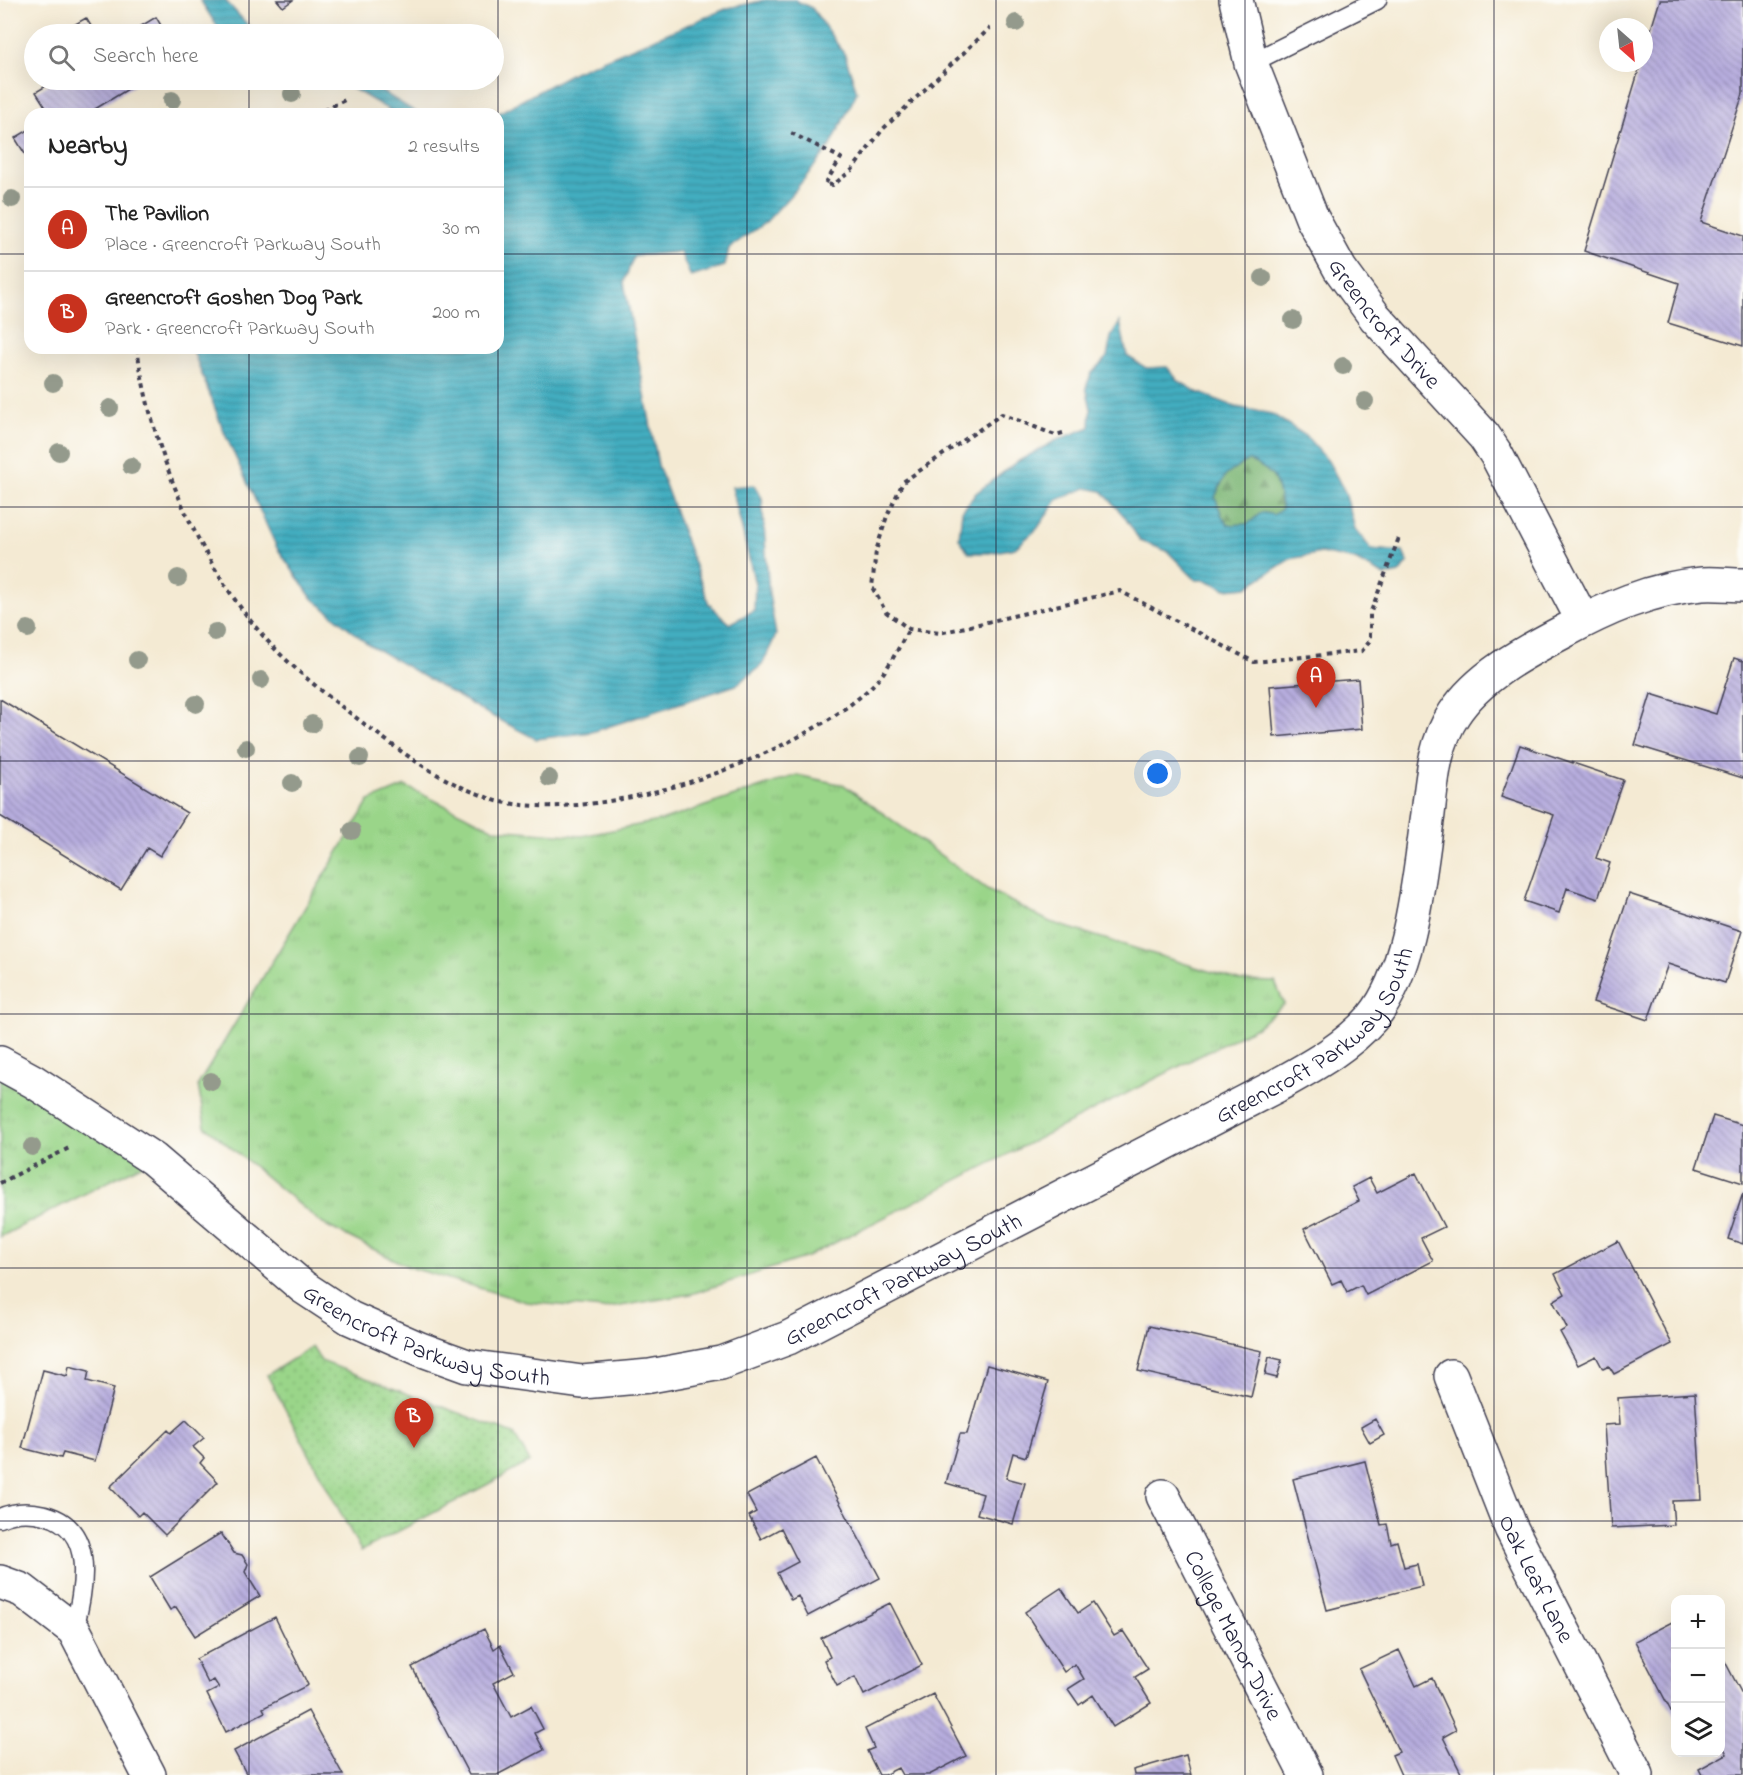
<!DOCTYPE html>
<meta charset="utf-8">
<style>
body{margin:0;font-family:"Indie Flower",sans-serif;background:#f2f2f2;color:#222}
.controls{position:absolute;right:18px;bottom:18px;display:grid;overflow:hidden;border-radius:12px;box-shadow:0 6px 24px #0002}
.controls button{width:54px;height:54px;display:grid;place-items:center;padding:0;border:0;border-bottom:2px solid #e0e0e0;background:#fff;color:#222;font:30px sans-serif}
.compass{position:absolute;left:1599px;top:18px;width:54px;height:54px;border-radius:50%;background:#fff;box-shadow:0 6px 24px #0002;rotate:153deg}
.you{position:absolute;left:1158px;top:774px;width:21px;height:21px;margin:-15px;border:4px solid #fff;border-radius:50%;background:#1a73e8;box-shadow:0 0 0 9px #1a73e833}
.badge{display:grid;place-items:center;width:39px;height:39px;border-radius:50%;background:#c8321e;color:#fff;font-size:20px;font-weight:700}
.pin{position:absolute;translate:-50% -50px;filter:drop-shadow(0 2px 3px #0008)}
.pin::after{content:'';position:absolute;top:32px;width:21px;height:18px;background:inherit;clip-path:polygon(0 0,100% 0,50% 100%)}
.list{margin:0;padding:0;list-style:none}
h2{display:flex;justify-content:space-between;align-items:center;height:78px;margin:0;padding:0 24px;font-size:26px}
h2 small{font-size:20px;font-weight:400;color:#767676}
.list li{display:grid;grid-template-columns:39px 1fr auto;gap:18px;align-items:center;box-sizing:border-box;height:84px;padding:0 24px;border-top:2px solid #e0e0e0}
.list b{display:block;font-size:22px;white-space:nowrap}
.list p{margin:0;font-size:20px;white-space:nowrap;color:#767676}
.list em{font-size:20px;font-style:normal;color:#767676}
.icon{flex:none;width:33px;height:33px;fill:none;stroke:currentColor;stroke-width:2;stroke-linecap:round;stroke-linejoin:round}
.map{position:relative;flex:none;width:1743px;height:1775px;overflow:hidden}
.search{position:absolute;background:#fff;box-shadow:0 6px 24px #0002;left:24px;top:24px;width:480px;height:66px;display:flex;align-items:center;gap:15px;box-sizing:border-box;padding:0 21px;border-radius:33px;color:#767676;font-size:22px}
.panel{position:absolute;background:#fff;box-shadow:0 6px 24px #0002;left:24px;top:108px;width:480px;height:246px;border-radius:18px}
.map>svg:first-child{display:block}
.grass{fill:url(#grass-tufts);stroke:#5e7c62;stroke-width:1.5}
.forest{fill:url(#forest-firs);stroke:#4e6c58;stroke-width:1.5}
.park{fill:url(#park-dots);stroke:#5e7c62;stroke-width:1.5}
.water{fill:url(#water-rules);stroke:#32687e;stroke-width:1.5;fill-rule:evenodd}
.building{fill:url(#building-back-hatch)}
.lines{fill:none;stroke-linecap:round;stroke-linejoin:round}
.lane-casing{stroke:#424052;stroke-width:21}
.street-casing{stroke:#424052;stroke-width:36}
.path{stroke:#424052;stroke-width:4;stroke-dasharray:4.5 4.5;stroke-linecap:butt}
.lane{stroke:#fff;stroke-width:18}
.street{stroke:#fff;stroke-width:33}
.tree{fill:#949a8c}
.grid{fill:none;stroke:#22223b;stroke-width:1.5;stroke-opacity:0.55}
.labels{text-anchor:middle;stroke-width:6;stroke-linejoin:round;paint-order:stroke}
.street-label{font-size:24px;fill:#22223b;stroke:#fdfcf7}
</style>
<div class="map">
<svg width="1743" height="1775" viewBox="0 0 1743 1775">
<defs>
<pattern id="grass-tufts" width="24" height="20" patternUnits="userSpaceOnUse" patternTransform="scale(1.5)"><rect width="24" height="20" fill="#9ad589"/><path d="M3 7l-1-3M5 7V3M7 7l1-3M15 17l-1-3M17 17v-4M19 17l1-3" fill="none" stroke="#84b777"/></pattern>
<pattern id="forest-firs" width="22" height="20" patternUnits="userSpaceOnUse" patternTransform="scale(1.5)"><rect width="22" height="20" fill="#7bb675"/><path d="M5 1l3.5 6h-7zM16 11l3.5 6h-7z" fill="#649461"/></pattern>
<pattern id="park-dots" width="8" height="8" patternUnits="userSpaceOnUse" patternTransform="scale(1.5)"><rect width="8" height="8" fill="#9ad589"/><path d="M2 2h.1M6 6h.1" fill="none" stroke="#84b777" stroke-width="1.8" stroke-linecap="round"/></pattern>
<pattern id="water-rules" width="6" height="5" patternUnits="userSpaceOnUse" patternTransform="scale(1.5)"><rect width="6" height="5" fill="#42adc0"/><path d="M0 2.5h6" fill="none" stroke="#378c9d"/></pattern>
<pattern id="building-back-hatch" width="6" height="6" patternUnits="userSpaceOnUse" patternTransform="scale(1.5)"><rect width="6" height="6" fill="#b7adde"/><path d="M-1 5l2 2M0 0l6 6M5-1l2 2" fill="none" stroke="#948cb5"/></pattern>
</defs>
<rect width="100%" height="100%" fill="#fdfcf7"/>
<filter id="ink" filterUnits="userSpaceOnUse"><feTurbulence type="fractalNoise" baseFrequency=".0167" numOctaves="2"/><feDisplacementMap in="SourceGraphic" scale="12" xChannelSelector="R" yChannelSelector="G"/><feConvolveMatrix kernelMatrix="1 2 1 2 8 2 1 2 1" color-interpolation-filters="sRGB"/></filter>
<filter id="wash" filterUnits="userSpaceOnUse"><feTurbulence type="fractalNoise" baseFrequency=".008" numOctaves="4" result="noise"/><feDisplacementMap in="SourceGraphic" scale="24" xChannelSelector="R" yChannelSelector="G"/><feGaussianBlur stdDeviation="1.35" result="paint"/><feColorMatrix in="noise" values="0 0 0 0 0 0 0 0 0 0 0 0 0 0 0 0 0 1.4 0 .05"/><feComposite in="paint" operator="in"/></filter>
<g filter="url(#wash)">
<rect width="100%" height="100%" fill="#f4ead3"/>
<!-- grass -->
<path class="grass" d="M797 775 844 785 987 889 1050 922 1241 981 1275 982 1284 1004 1258 1026 807 1257 691 1294 603 1309 526 1302 409 1267 323 1224 205 1126 198 1085 369 801 405 786 494 829 582 836 664 820Z
M0 1063 153 1159 0 1237Z"/>
<!-- forest -->
<path class="forest" d="M1248 460C1279 474 1275 479 1282 509L1273 515 1262 512 1248 524 1228 525 1222 516 1215 497 1225 476Z"/>
<!-- park -->
<path class="park" d="M312 1347 321 1361 514 1434 530 1462 361 1551 267 1375Z"/>
<!-- water -->
<path class="water" d="M200 0H225L256 34H222Z
M766 0H795L812 8 845 55 857 92 831 145 797 188 766 222 729 248 725 266 691 277 680 252 634 256 624 282 658 465 709 604 730 624 754 610 755 584 732 487 754 485 762 498 769 594 776 635 762 665 736 685 592 732 536 739 488 714 368 644 311 597 277 548 224 432 192 348H498L497 114 574 72 728 8Z
M330 80H363L419 114H396L350 87Z
M1120 322 1127 356 1146 368 1167 367 1179 381 1197 392 1236 407 1272 414 1306 436 1328 461 1345 492 1355 529 1371 549 1403 552 1408 563 1399 573 1385 576 1355 560 1321 553 1290 559 1247 587 1226 589 1206 580H1196L1167 551 1140 541 1124 516 1102 491 1086 488 1057 500 1037 529 1015 548 989 553H969L959 538 962 511 976 493 1017 462 1055 441 1090 427 1091 409 1086 387 1091 374 1107 357 1111 337ZM1248 460C1279 474 1275 479 1282 509L1273 515 1262 512 1248 524 1228 525 1222 516 1215 497 1225 476Z"/>
<g id="blocks">
<!-- building -->
<path class="building" d="M277 0H293L283 7Z
M1660 0H1743V94L1701 222 1743 236V346L1668 323 1679 283 1584 251 1641 63H1644V52Z
M156 17 166 34H128Z
M86 18 96 34H58Z
M56 80H143L95 109 99 114H50L36 92Z
M30 129V162L15 138Z
M1734 658 1743 661V778L1635 745 1651 694 1716 714Z
M1358 679 1362 729 1274 737 1270 686Z
M0 699 187 813 160 856 147 848 121 890 0 816Z
M1520 745 1623 780 1596 858 1610 863 1598 899 1567 888 1559 913 1524 901 1554 815 1501 797Z
M1629 894 1742 931 1725 983 1668 964 1648 1020 1593 1002Z
M1713 1116 1743 1125V1183L1696 1168Z
M1416 1173 1444 1227 1421 1238 1433 1261 1366 1295 1361 1285 1347 1292 1341 1280 1332 1284 1304 1229 1359 1201 1352 1187 1369 1178 1377 1193Z
M1743 1193V1244L1728 1239Z
M1618 1241 1672 1344 1614 1374 1609 1366 1603 1369 1596 1356 1578 1365 1560 1332 1567 1328 1553 1301 1565 1294 1555 1274Z
M1149 1326 1262 1351 1251 1397 1138 1371Z
M1269 1357 1282 1360 1277 1378 1265 1375Z
M987 1365 1048 1382 1026 1457 1013 1453 1006 1478 1025 1483 1013 1524 977 1514 983 1494 946 1483 960 1434H967Z
M69 1366 89 1371 87 1381 114 1388 95 1461 63 1453 61 1458 22 1448 43 1370 67 1376Z
M1695 1393 1702 1500 1672 1501 1674 1525 1611 1528 1604 1425 1620 1424 1618 1398Z
M1375 1419 1384 1435 1370 1443 1361 1427Z
M186 1420 204 1438 193 1447 204 1458 200 1463 218 1482 165 1535 142 1512 138 1516 110 1487 168 1430 171 1433Z
M816 1458 880 1578 808 1616 798 1596 791 1600 777 1573 798 1562 781 1528 761 1539 749 1516 756 1512 747 1495Z
M1365 1461 1381 1525 1387 1524 1391 1543 1397 1541 1404 1567 1417 1564 1422 1586 1327 1610 1293 1479Z
M221 1533 234 1553 242 1555 248 1564 245 1572 260 1596 195 1636 176 1607 170 1610 150 1577Z
M1061 1588 1078 1613 1093 1603 1114 1636 1123 1631 1148 1669 1135 1677 1151 1703 1113 1727 1093 1695 1079 1705 1068 1689 1084 1679 1075 1664 1064 1672 1025 1612Z
M890 1603 922 1665 864 1695 855 1677 837 1686 824 1660 830 1657 821 1638Z
M275 1617 308 1685 263 1708 265 1712 226 1732 207 1694 219 1688 214 1680 208 1683 196 1659Z
M1676 1620V1721L1635 1641Z
M484 1629 494 1649 500 1645 514 1672 493 1683 511 1717 531 1706 543 1729 535 1733 544 1750 497 1775H469L412 1667Z
M1399 1650 1416 1686 1432 1678 1456 1730 1443 1737 1461 1773 1457 1775H1401L1392 1755 1399 1752 1359 1669Z
M1720 1652 1743 1696V1775H1702L1699 1769 1727 1754 1720 1741Z
M933 1694 966 1756 929 1775H902L898 1768 884 1775H879L867 1751 874 1748 865 1729Z
M308 1711 343 1775H247L234 1751Z
M1186 1755 1191 1775H1134L1133 1770Z"/>
</g>
</g>
<g filter="url(#ink)">
<use href="#blocks" fill-opacity="0" stroke="#424052" stroke-width="1.5"/>
<g class="lines">
<!-- lane casing -->
<g class="lane-casing">
<path id="lane" d="M1251 63 1377 0
M0 1518C15 1511 29 1511 45 1515 98 1529 83 1591 74 1630"/>
</g>
<!-- street casing -->
<g class="street-casing">
<g id="street">
<path id="s1" d="M1236 0 1251 63 1312 218 1340 269 1375 317 1484 436 1496 454 1583 621"/>
<path id="s2" d="M0 1063 33 1081 153 1159 303 1287 350 1318 420 1349 467 1366 582 1382 650 1376 721 1363 788 1338 1276 1086C1310 1067 1346 1048 1372 1018 1412 970 1419 875 1428 814 1432 780 1434 744 1454 714 1478 677 1523 653 1561 633 1605 609 1652 588 1702 584 1716 583 1730 585 1743 585"/>
<path id="s3" d="M1451 1376 1511 1528 1637 1775"/>
<path id="s4" d="M1163 1496 1306 1775"/>
<path d="M0 1582 22 1590 74 1630 149 1775"/>
</g>
</g>
<!-- path -->
<path class="path" d="M316 114 345 100
M791 133 841 158 825 184 833 185 852 170 883 129 990 28
M137 348C152 453 201 571 275 649 307 681 343 708 379 735 411 759 440 779 476 793 485 796 493 801 502 802 572 816 665 793 730 768 778 749 853 714 884 672 894 658 901 643 909 629
M1063 433 1055 435 1002 414 903 482 887 516 876 551 872 587 886 612 909 629 940 633 1120 591 1254 662 1362 651 1370 641V614L1400 535
M0 1183 71 1147"/>
<!-- lane -->
<use href="#lane" class="lane"/>
<!-- street -->
<use href="#street" class="street"/>
</g>
<!-- trees -->
<g class="tree">
<circle cx="1016" cy="23" r="9"/>
<circle cx="292" cy="94" r="9"/>
<circle cx="172" cy="100" r="9"/>
<circle cx="12" cy="199" r="9"/>
<circle cx="1263" cy="278" r="9"/>
<circle cx="1293" cy="320" r="9"/>
<circle cx="1343" cy="366" r="9"/>
<circle cx="53" cy="383" r="9"/>
<circle cx="1365" cy="401" r="9"/>
<circle cx="110" cy="408" r="9"/>
<circle cx="59" cy="452" r="9"/>
<circle cx="131" cy="466" r="9"/>
<circle cx="178" cy="578" r="9"/>
<circle cx="28" cy="629" r="9"/>
<circle cx="215" cy="632" r="9"/>
<circle cx="137" cy="660" r="9"/>
<circle cx="261" cy="680" r="9"/>
<circle cx="196" cy="704" r="9"/>
<circle cx="312" cy="724" r="9"/>
<circle cx="246" cy="748" r="9"/>
<circle cx="360" cy="758" r="9"/>
<circle cx="549" cy="778" r="9"/>
<circle cx="292" cy="783" r="9"/>
<circle cx="352" cy="831" r="9"/>
<circle cx="211" cy="1081" r="9"/>
<circle cx="32" cy="1147" r="9"/>
</g>
</g>
<!-- grid -->
<path class="grid" d="M249 0V34M498 0V114M747 0V1775M996 0V1775M1245 0V1775M1494 0V1775M249 80V114M498 114V348M0 254H30M498 254H1743M249 348V1775M498 348V1775M0 507H1743M0 761H1743M0 1014H1743M0 1268H1743M0 1521H1743"/>
<g class="labels">
<!-- street labels -->
<g class="street-label">
<text dy="8" stroke="none"><textPath href="#s1" startOffset="360">Greencroft Drive</textPath></text>
<text dy="8" stroke="none"><textPath href="#s2" startOffset="1503">Greencroft Parkway South</textPath></text>
<text dy="8" stroke="none"><textPath href="#s2" startOffset="1018">Greencroft Parkway South</textPath></text>
<text dy="8" stroke="none"><textPath href="#s2" startOffset="513">Greencroft Parkway South</textPath></text>
<text dy="8" stroke="none"><textPath href="#s3" startOffset="220">Oak Leaf Lane</textPath></text>
<text dy="8" stroke="none"><textPath href="#s4" startOffset="156">College Manor Drive</textPath></text>
</g>
</g>
</svg>
<div class="controls">
<button>+</button>
<button>−</button>
<button><svg class="icon" aria-label="layers" viewBox="0 0 24 24"><path d="M12 4l9 5-9 5-9-5zM3 14l9 5 9-5"/></svg></button>
</div>
<svg class="compass" viewBox="-18 -18 36 36"><path d="M0-13l5 13h-10z" fill="#e53935"/><path d="M0 13l5-13h-10z" fill="#767676"/></svg>
<div class="you"></div>
<div class="pin badge" style="left:1316px;top:708px">A</div>
<div class="pin badge" style="left:414px;top:1448px">B</div>
<div class="search"><svg class="icon" aria-label="search" viewBox="0 0 24 24"><circle cx="10" cy="10" r="6"/><path d="M15 15l6 6"/></svg>Search here</div>
<section class="panel">
<h2>Nearby<small>2 results</small></h2>
<ul class="list">
<li><span class="badge">A</span><div><b>The Pavilion</b><p>Place · Greencroft Parkway South</p></div><em>30 m</em></li>
<li><span class="badge">B</span><div><b>Greencroft Goshen Dog Park</b><p>Park · Greencroft Parkway South</p></div><em>200 m</em></li>
</ul>
</section>
</div>
